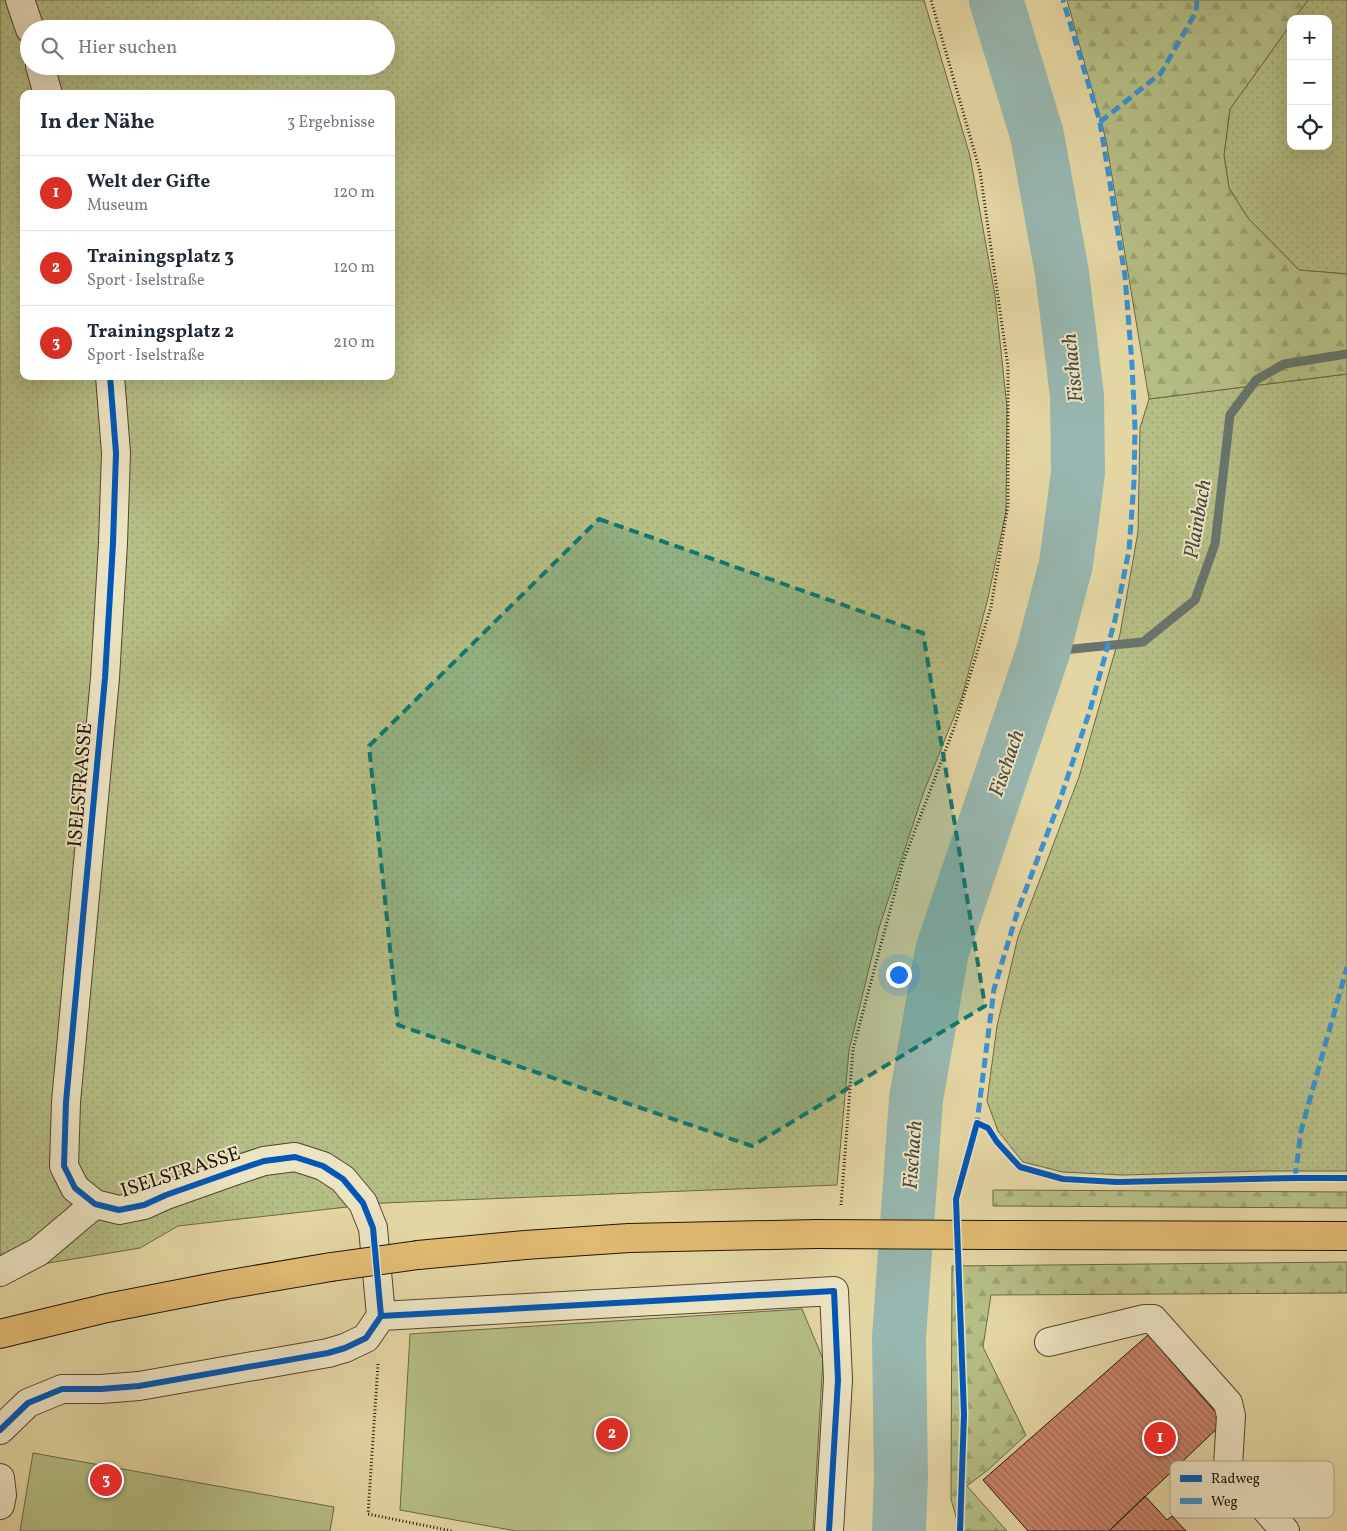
<!DOCTYPE html>
<html lang="de">
<meta charset="utf-8">
<style>
body{margin:0;font-family:Vollkorn,serif;background:#f6f6f7;color:#1f2937}
.controls{position:absolute;right:15px;top:15px;display:grid;overflow:hidden;border-radius:10px;box-shadow:0 5px 20px #0002}
.controls button{width:45px;height:45px;display:grid;place-items:center;padding:0;border:0;border-bottom:1px solid #e0e1e3;background:#fff;color:#1f2937;font:25px sans-serif}
.you{position:absolute;left:898px;top:974px;width:18px;height:18px;margin:-12px;border:4px solid #fff;border-radius:50%;background:#1a73e8;box-shadow:0 0 0 8px #1a73e833}
.badge{display:grid;place-items:center;width:32px;height:32px;border-radius:50%;background:#d93025;color:#fff;font-size:16px;font-weight:700}
.pin{position:absolute;translate:-50% -50%;border:2px solid #fff;box-shadow:0 1px 5px #0006}
.list{margin:0;padding:0;list-style:none}
h2{display:flex;justify-content:space-between;align-items:center;height:65px;margin:0;padding:0 20px;font-size:21px}
h2 small{font-size:16px;font-weight:400;color:#747a83}
.list li{display:grid;grid-template-columns:32px 1fr auto;gap:15px;align-items:center;box-sizing:border-box;height:75px;padding:0 20px;border-top:1px solid #e0e1e3}
.list b{display:block;font-size:19px;white-space:nowrap}
.list p{margin:0;font-size:16px;white-space:nowrap;color:#747a83}
.list em{font-size:16px;font-style:normal;color:#747a83}
.icon{flex:none;width:28px;height:28px;fill:none;stroke:currentColor;stroke-width:2;stroke-linecap:round;stroke-linejoin:round}
.map{position:relative;flex:none;width:1347px;height:1531px;overflow:hidden}
.search{position:absolute;background:#fff;box-shadow:0 5px 20px #0002;left:20px;top:20px;width:375px;height:55px;display:flex;align-items:center;gap:12px;box-sizing:border-box;padding:0 18px;border-radius:28px;color:#747a83;font-size:19px}
.panel{position:absolute;background:#fff;box-shadow:0 5px 20px #0002;left:20px;top:90px;width:375px;height:290px;border-radius:10px}
.map>svg:first-child{display:block}
.grass{fill:url(#grass-dots);stroke:#6b6848;fill-rule:evenodd}
.forest{fill:url(#forest-firs);stroke:#6b6848}
.pitch{fill:#b5be85;stroke:#6b6848}
.lines{fill:none;stroke-linecap:round;stroke-linejoin:round}
.stream{stroke:#68756e;stroke-width:9}
.river{stroke:#98b7b0;stroke-width:54}
.building{fill:url(#building-back-hatch);stroke:#21130a}
.minor-casing{stroke:#524430;stroke-width:30}
.major-casing{stroke:#21130a;stroke-width:30}
.path{stroke:#21130a;stroke-width:3;stroke-dasharray:1 2.5;stroke-linecap:butt}
.minor{stroke:#ede4c3;stroke-width:28}
.major{stroke:#e2bb72;stroke-width:28}
.major-bridge-casing{stroke:#21130a;stroke-width:30;stroke-linecap:butt}
.major-bridge{stroke:#e2bb72;stroke-width:28}
.quiet{stroke:#3a92d2;stroke-width:5;stroke-dasharray:10 5;stroke-linecap:butt}
.cycleway-casing{stroke:#ede4c3;stroke-width:9}
.cycleway{stroke:#0057b8;stroke-width:6}
.marked{fill:#0f766e;fill-opacity:0.2;stroke:#0f766e;stroke-width:4;stroke-dasharray:10 6;stroke-linejoin:round}
.labels{text-anchor:middle;stroke-width:4;stroke-linejoin:round;paint-order:stroke}
.street-label{font-size:20px;fill:#21130a;stroke:#ede4c3}
.water-label{font-size:21px;font-style:italic;fill:#4b4c44;stroke:#ede4c3}
.key{fill:#ede4c3;stroke:#b0a58c;stroke-width:1}
.key-label{font-size:14px;fill:#21130a}
</style>
<div class="map">
<svg width="1347" height="1531" viewBox="0 0 1347 1531">
<defs>
<pattern id="grass-dots" width="8" height="8" patternUnits="userSpaceOnUse" patternTransform="scale(1.25)"><rect width="8" height="8" fill="#b5be85"/><path d="M2 2h.1M6 6h.1" fill="none" stroke="#9ba272" stroke-width="1.8" stroke-linecap="round"/></pattern>
<pattern id="forest-firs" width="22" height="20" patternUnits="userSpaceOnUse" patternTransform="scale(1.25)"><rect width="22" height="20" fill="#b5be85"/><path d="M5 1l3.5 6h-7zM16 11l3.5 6h-7z" fill="#9ba272"/></pattern>
<pattern id="building-back-hatch" width="6" height="6" patternUnits="userSpaceOnUse" patternTransform="scale(1.25)"><rect width="6" height="6" fill="#c9846b"/><path d="M-1 5l2 2M0 0l6 6M5-1l2 2" fill="none" stroke="#a36b56"/></pattern>
</defs>
<rect width="100%" height="100%" fill="#e4d6a3"/>
<filter id="stains"><feTurbulence type="fractalNoise" baseFrequency=".004" numOctaves="4"/><feColorMatrix values="0 0 0 0 .2 0 0 0 0 .09 0 0 0 0 .02 0 0 0 .5 -.17"/></filter>
<radialGradient id="worn" r=".72"><stop offset=".6" stop-color="#630" stop-opacity="0"/><stop offset="1" stop-color="#630" stop-opacity=".3"/></radialGradient>
<!-- grass -->
<path class="grass" d="M0 0H924L970 156 995 295 1007 407 1006 512 988 598 962 697 923 794 879 928 849 1050 837 1185 383 1203 178 1226 140 1248 0 1271ZM29 29H386V66H29ZM24 94H391V376H24Z
M1308 0H1347V274L1299 270 1248 218 1229 188 1224 155 1230 109 1291 24V146H1328V19H1294Z
M1347 374V1171H1260L1123 1175 1063 1172 1023 1162 998 1131 987 1101 997 1026 1018 937 1079 777 1120 634 1138 532 1140 428 1149 399Z"/>
<!-- forest -->
<path class="forest" d="M1067 0H1308L1294 19H1291V24L1230 109 1224 155 1229 188 1248 218 1299 270 1347 274V374L1149 399 1106 140Z
M993 1190 1347 1192V1208L993 1206Z
M1347 1262V1293L991 1295 983 1347 1026 1435 989 1469 967 1486 1007 1531H960L951 1499 952 1266Z"/>
<!-- pitch -->
<path class="pitch" d="M802 1309 823 1359 813 1531H516L400 1510 410 1334Z
M33 1453 334 1507 330 1531H20Z"/>
<g class="lines">
<!-- stream -->
<path class="stream" d="M1043 652 1143 642 1195 600 1215 544 1230 415 1256 380 1284 364 1347 354"/>
<!-- river -->
<path class="river" d="M899 1531 901 1479 899 1337 916 1099 942 951 1043 652 1066 564 1078 473 1077 396 1062 273 1037 135 996 0"/>
</g>
<!-- building -->
<path class="building" d="M1148 1335 1224 1422 1109 1531H1028L983 1480Z
M1145 1496 1167 1520 1172 1516 1186 1531H1109Z"/>
<g class="lines">
<!-- minor casing -->
<g class="minor-casing">
<path id="minor" d="M20 0 30 29
M40 66 48 94
M0 1272 38 1252 95 1204
M381 1316 834 1291 838 1380 829 1531
M1049 1342 1144 1319H1153L1228 1403 1231 1416 1228 1466 1285 1531
M0 1430 28 1403 62 1389H101L139 1386 328 1353 345 1348 366 1338 381 1316 373 1228 363 1203 343 1179 323 1166 295 1157 264 1161 237 1170 166 1195 144 1205 119 1210 95 1204 75 1188 64 1166 66 1102 105 678 113 543 116 453 110 376
M0 1478 2 1495 0 1505"/>
</g>
<!-- major casing -->
<g class="major-casing">
<path id="major" d="M989 1235 1347 1236
M418 1255 525 1245 629 1238 816 1234
M0 1334 107 1308 225 1285 331 1267"/>
</g>
<!-- path -->
<path class="path" d="M841 1205 853 1049 903 862 954 728 991 607 1008 505V367L980 171 931 0
M956 1206V1199L977 1123
M959 1264 964 1414 960 1531
M378 1364 368 1514 452 1531"/>
<!-- minor -->
<use href="#minor" class="minor"/>
<!-- major -->
<use href="#major" class="major"/>
<!-- major-bridge casing -->
<g class="major-bridge-casing">
<path id="major-bridge" d="M816 1234 989 1235
M331 1267 418 1255"/>
</g>
<!-- major-bridge -->
<use href="#major-bridge" class="major-bridge"/>
<!-- quiet -->
<path class="quiet" d="M1100 122 1161 73 1196 12 1197 0
M981 1125 977 1123 994 989 1018 910 1059 803 1090 710 1115 620 1129 550 1134 482 1135 428 1132 364 1125 276 1100 122 1063 0
M1295 1178 1301 1131 1347 967"/>
<!-- cycleway casing -->
<g class="cycleway-casing">
<path id="cycleway" d="M381 1316 834 1291 838 1380 829 1531
M0 1430 28 1403 62 1389H101L139 1386 328 1353 345 1348 366 1338 381 1316 373 1228 363 1203 343 1179 323 1166 295 1157 264 1161 237 1170 166 1195 144 1205 119 1210 95 1204 75 1188 64 1166 66 1102 105 678 113 543 116 453 110 376
M960 1531 964 1414 956 1199 977 1123 988 1128 997 1142 1020 1167 1063 1179 1117 1182 1295 1178H1347"/>
</g>
<!-- cycleway -->
<use href="#cycleway" class="cycleway"/>
</g>
<!-- marked area -->
<path class="marked" d="M599 519 923 633 985 1006 752 1146 398 1025 369 746Z"/>
<g class="labels">
<!-- street labels -->
<g class="street-label">
<text transform="translate(79 785) rotate(-85)" y="7">ISELSTRASSE</text>
<text transform="translate(180 1171) rotate(-18)" y="7">ISELSTRASSE</text>
</g>
<!-- water labels -->
<g class="water-label">
<text transform="translate(1072 368) rotate(-96)" y="7">Fischach</text>
<text transform="translate(1197 519) rotate(-80)" y="7">Plainbach</text>
<text transform="translate(1006 763) rotate(-71)" y="7">Fischach</text>
<text transform="translate(912 1155) rotate(-86)" y="7">Fischach</text>
</g>
</g>
<!-- legend -->
<rect x="1170" y="1461" width="164" height="57" rx="8" class="key"/>
<rect x="1180" y="1475" width="22" height="7" fill="#0057b8"/>
<rect x="1180" y="1498" width="22" height="6" fill="#3a92d2"/>
<g class="key-label">
<text x="1211" y="1483">Radweg</text>
<text x="1211" y="1506">Weg</text>
</g>
<rect width="100%" height="100%" filter="url(#stains)"/>
<rect width="100%" height="100%" fill="url(#worn)"/>
</svg>
<div class="controls">
<button>+</button>
<button>−</button>
<button><svg class="icon" aria-label="locate" viewBox="0 0 24 24"><circle cx="12" cy="12" r="6"/><path d="M12 2v4M12 18v4M2 12h4M18 12h4"/></svg></button>
</div>
<div class="you"></div>
<div class="pin badge" style="left:1160px;top:1438px">1</div>
<div class="pin badge" style="left:612px;top:1434px">2</div>
<div class="pin badge" style="left:106px;top:1480px">3</div>
<div class="search"><svg class="icon" aria-label="search" viewBox="0 0 24 24"><circle cx="10" cy="10" r="6"/><path d="M15 15l6 6"/></svg>Hier suchen</div>
<section class="panel">
<h2>In der Nähe<small>3 Ergebnisse</small></h2>
<ul class="list">
<li><span class="badge">1</span><div><b>Welt der Gifte</b><p>Museum</p></div><em>120 m</em></li>
<li><span class="badge">2</span><div><b>Trainingsplatz 3</b><p>Sport · Iselstraße</p></div><em>120 m</em></li>
<li><span class="badge">3</span><div><b>Trainingsplatz 2</b><p>Sport · Iselstraße</p></div><em>210 m</em></li>
</ul>
</section>
</div>
